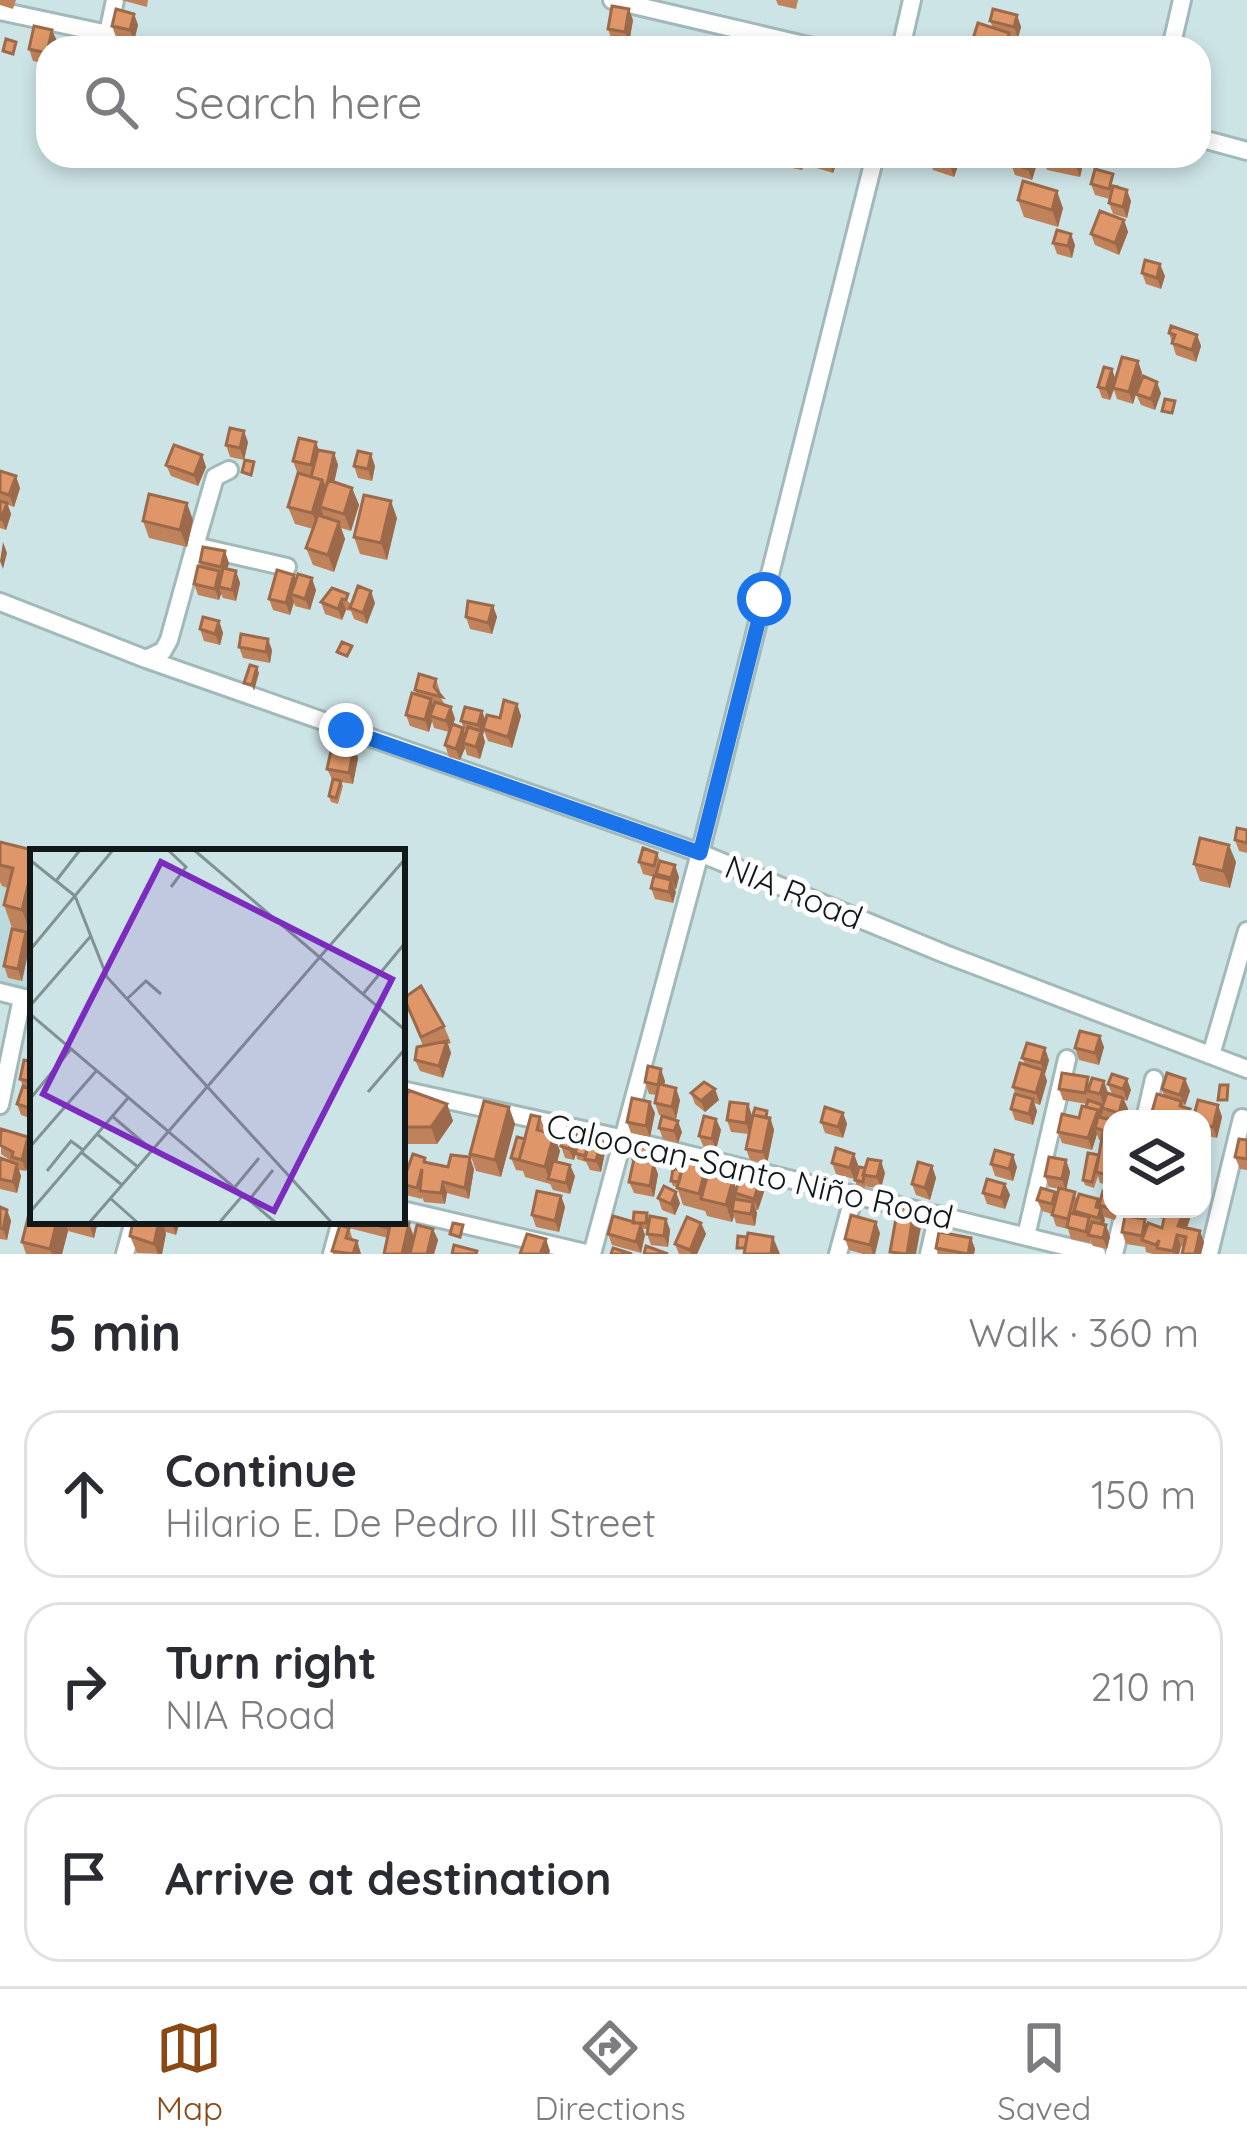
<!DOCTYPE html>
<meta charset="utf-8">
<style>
body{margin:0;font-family:Quicksand,sans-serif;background:#f7f7f7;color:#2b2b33}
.controls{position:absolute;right:36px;bottom:36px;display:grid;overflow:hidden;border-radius:24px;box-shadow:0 6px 18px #0003}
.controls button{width:108px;height:108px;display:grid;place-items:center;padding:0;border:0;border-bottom:3px solid #e1e1e2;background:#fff;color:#2b2b33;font:60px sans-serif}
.stop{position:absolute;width:36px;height:36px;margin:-27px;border:9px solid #1a73e8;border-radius:50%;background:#fff}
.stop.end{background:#1a73e8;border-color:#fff;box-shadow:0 3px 12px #0008}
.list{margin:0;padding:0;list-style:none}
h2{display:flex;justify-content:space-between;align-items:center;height:156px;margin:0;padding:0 48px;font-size:51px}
h2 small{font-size:39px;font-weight:400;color:#7c7c81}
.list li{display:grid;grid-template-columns:78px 1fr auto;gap:36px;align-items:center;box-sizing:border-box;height:168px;margin:0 24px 24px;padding:0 24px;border:3px solid #e1e1e2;border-radius:36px}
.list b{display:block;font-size:45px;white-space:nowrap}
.list p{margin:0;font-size:39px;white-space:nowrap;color:#7c7c81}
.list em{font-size:39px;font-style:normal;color:#7c7c81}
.icon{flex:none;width:66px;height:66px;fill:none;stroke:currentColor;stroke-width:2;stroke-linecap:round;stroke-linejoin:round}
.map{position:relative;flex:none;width:1247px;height:1254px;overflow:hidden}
.search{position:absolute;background:#fff;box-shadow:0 6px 18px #0003;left:36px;right:36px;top:36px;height:132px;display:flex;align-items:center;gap:30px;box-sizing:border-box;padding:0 42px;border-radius:36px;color:#7c7c81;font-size:45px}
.sheet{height:732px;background:#fff}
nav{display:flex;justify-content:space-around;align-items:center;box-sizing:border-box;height:168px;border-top:3px solid #e1e1e2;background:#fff;font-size:33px;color:#7c7c81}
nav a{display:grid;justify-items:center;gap:6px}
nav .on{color:#8a4815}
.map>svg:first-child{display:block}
.built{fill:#badadd}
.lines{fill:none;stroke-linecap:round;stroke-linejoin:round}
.stream{stroke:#31b0b8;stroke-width:3}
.minor-casing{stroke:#a2b9ba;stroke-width:22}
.minor{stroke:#fff;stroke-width:16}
.wall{fill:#c0825a}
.shaded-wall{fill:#9c6a4a}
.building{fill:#df9769;stroke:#9c6a4a;stroke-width:3}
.route{stroke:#1a73e8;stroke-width:15}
.labels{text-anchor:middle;stroke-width:10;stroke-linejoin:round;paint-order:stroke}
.street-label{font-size:33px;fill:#101819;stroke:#fff}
.inset-road{fill:none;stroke:#819294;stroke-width:3}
.view{fill:#7b2cbf;fill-opacity:0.15;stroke:#7b2cbf;stroke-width:6}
.inset-edge{fill:none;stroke:#101819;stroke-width:6}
</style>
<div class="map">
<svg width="1247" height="1254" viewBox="0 0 1247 1254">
<rect width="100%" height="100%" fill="#cde4e6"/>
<!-- built -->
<path class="built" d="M0 868 33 869V992L0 984Z"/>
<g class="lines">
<!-- stream -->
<path class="stream" d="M204 688 689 858
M711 867 748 882"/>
<!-- minor casing -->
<g class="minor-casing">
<path id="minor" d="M612 0 817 48
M0 11 108 34
M105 48 115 0
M901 48 912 0
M1171 48 1182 0
M1199 138 1247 151
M195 546 215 477 229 470
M0 602 146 659 700 853 945 954 1247 1069
M146 659 163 651 169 640 195 546 287 567
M0 992 32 1000
M1211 1055 1247 931
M402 1090 620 1138 1097 1254
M0 1105 22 998
M1145 1119 1154 1079
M402 1210 590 1254
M1026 1236 1067 1059
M125 1254 134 1221
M332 1254 341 1221
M592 1254 700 853 875 156
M838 1254 854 1195
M929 1254 938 1215
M1114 1254 1125 1209
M1209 1254 1242 1118"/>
</g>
<!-- minor -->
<use href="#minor" class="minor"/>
</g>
<!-- wall -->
<path class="wall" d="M0 0H16L13 9 0 5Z
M121 0H148L147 7Z
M776 0H798L796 9 778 5Z
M134 14 138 25 134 41 116 37 112 26Z
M1017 15 1021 27 1018 38 1010 36 1015 48H970L993 28 990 21Z
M633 20 629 43 612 41 608 29Z
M57 41 55 48H48V64L33 61 29 49Z
M789 156H805L802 170 792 168Z
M806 156H837L838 159 833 173 810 166Z
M930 156H956L959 163 954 177 933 170 929 159Z
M1032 156 1036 167 1032 180 1015 175 1011 164Z
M1042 156H1085L1080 177 1047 170Z
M1096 156H1116L1114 165 1098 161Z
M1091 184 1118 185 1131 201 1127 218 1113 214 1109 203 1110 199 1095 195Z
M1018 200 1063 208 1058 227 1024 217Z
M1124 220 1128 232 1119 255 1095 245 1091 234Z
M1053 243 1075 245 1072 258 1057 254Z
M1142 273 1165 276 1161 289 1146 284Z
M1169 333 1197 335 1201 346 1196 362 1176 355Z
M1138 361 1142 373 1133 404 1117 399 1114 390 1110 400 1102 398 1098 387 1112 369 1115 379Z
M1161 393 1155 410 1141 405 1136 394Z
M248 442 244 460 230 457 226 445Z
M319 450 334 453 338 465 334 482 352 488 359 505 351 531 341 528 345 539 334 572 313 565 306 548 313 529 295 524 288 507 312 476 297 472 293 461Z
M202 455 206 467 198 486 171 476 166 465Z
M354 466H375L372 481 358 478Z
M0 471 20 488 14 507 8 505 11 514 6 530 0 528Z
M397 518 387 560 360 554 354 537Z
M193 520 187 547 149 538 143 521Z
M200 562 229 563 227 569 236 571 240 583 236 601 223 598 221 594 219 600 198 595 194 584 201 567Z
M294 575 296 580 316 590 310 610 295 606 294 602 290 615 273 610 269 599Z
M332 588 351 604 375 603 367 624 354 619 351 611 346 610 342 620 325 614 321 602Z
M493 606 497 617 492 634 470 629 466 617Z
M219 621 223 633 220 645 204 641 200 629Z
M239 647 272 650 270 663 243 658Z
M436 679 440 691 439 694 445 705 451 707 455 719 453 724 463 728 466 735 461 721 482 711 486 721 500 718 517 704 521 716 512 748 488 741 484 731 483 735 485 742 480 759 467 755 465 748 460 760 449 757 445 745 449 732 434 728 432 721 429 732 410 726 406 715 417 695 415 690Z
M354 746 358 758 353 784 341 782 343 786 338 804 331 802 329 796 333 781 327 769Z
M1247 830V853L1239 851 1235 840Z
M0 842 33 852V922L30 932 12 928 4 905 8 888 2 886 0 882Z
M657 853 660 861 679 877 675 889 673 903 655 899 651 888 654 877 643 874 639 862Z
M1236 862 1230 888 1200 881 1194 864Z
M26 932 30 944 22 981 8 978 4 966Z
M404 998 444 1026 451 1043 448 1044 451 1053 443 1078 420 1071 415 1060 423 1046Z
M1104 1047 1099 1065 1079 1060 1075 1048Z
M1022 1058 1049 1060 1045 1074 1047 1081 1040 1105 1034 1103 1037 1111 1033 1125 1015 1120 1011 1109 1016 1095 1013 1087 1025 1064Z
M33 1062V1119L21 1115 17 1104 23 1086 20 1079Z
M1185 1079 1190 1091 1183 1106 1193 1119 1218 1105 1222 1117 1217 1138 1202 1135V1119H1153L1151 1115 1164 1096 1162 1089Z
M665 1081 664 1085 680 1100 676 1119 659 1115 655 1103 657 1095 649 1094 645 1082Z
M1090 1083 1112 1094 1108 1084 1131 1090 1127 1101 1124 1100 1128 1109 1125 1119H1112V1186L1100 1183 1098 1176 1094 1188 1085 1185 1083 1180 1099 1155 1102 1140H1099L1097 1134 1092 1150 1062 1143 1058 1132 1079 1118 1087 1104 1063 1100 1059 1089Z
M691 1093 719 1100 705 1112 695 1104Z
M447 1104 453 1121 437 1144H405L402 1137V1114Z
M748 1104 752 1116H770L774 1130 767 1164 750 1160 746 1149 749 1134 731 1132 727 1120Z
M509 1107 515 1124 501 1177 476 1171 470 1154Z
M655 1113 650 1137 631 1133 627 1122Z
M843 1113 847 1124 843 1138 825 1133 821 1122Z
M540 1117 546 1132 560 1151 557 1162 575 1176 570 1194 553 1190 550 1184 525 1177 523 1171 516 1170 511 1158Z
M716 1119 721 1130 716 1150 704 1148 699 1136Z
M577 1125 581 1137 580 1140 606 1147 601 1172 590 1170 586 1162 577 1159 576 1154 574 1160 565 1158 561 1146Z
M659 1128 682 1132 678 1143 663 1139Z
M1 1129 33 1149 26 1171 19 1170 21 1176 17 1193 0 1189V1158L14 1163 1 1154Z
M1247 1140V1170L1240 1169 1235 1157Z
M854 1154 858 1165 854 1179 836 1174 832 1163Z
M650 1155 647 1162 658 1174 654 1197 634 1193 629 1182Z
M425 1158 427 1162 448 1167 474 1169 469 1199 447 1193 445 1204 424 1202 422 1197V1199L406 1195 402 1182Z
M1066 1160 1070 1172 1066 1190 1078 1199H1098L1099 1203 1112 1209H1119L1115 1220 1104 1217V1225H1106L1110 1237 1107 1249 1093 1246 1090 1240V1243L1071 1239 1068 1229 1056 1226 1052 1214 1042 1211 1037 1200 1055 1192 1057 1197 1059 1189 1049 1187 1045 1176Z
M991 1164 1017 1167 1013 1181 995 1176Z
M932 1166 936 1178 930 1200 916 1195 912 1184Z
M859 1167 885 1173 881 1188 867 1187 866 1185 865 1188 857 1186 855 1180Z
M711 1174 736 1189 760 1180 764 1192 758 1210H756L757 1213 755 1226 736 1223 734 1216 732 1222 707 1216 705 1211 683 1205 677 1187 673 1186 671 1181Z
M1005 1184 1010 1195 1005 1209 987 1204 983 1193Z
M561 1196 565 1207 559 1232 536 1227 532 1215Z
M658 1198 680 1203 675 1215 662 1210Z
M0 1207 7 1210 11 1221 7 1240 0 1239Z
M1143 1209H1166L1162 1219 1145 1213Z
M1166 1209H1198L1197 1211 1191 1210 1192 1213 1187 1228 1204 1242 1201 1254H1182L1184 1247 1181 1246 1179 1254H1153L1146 1252 1145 1247 1126 1244 1122 1232 1145 1219 1147 1226 1162 1228Z
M647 1213 649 1219H666L670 1230 668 1247 651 1245 647 1234 648 1229H643L645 1235 641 1253 612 1245 608 1234Z
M33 1221H98L94 1238 68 1231 62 1254H26L22 1242Z
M133 1221H180L176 1235 166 1232 162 1254 137 1253 130 1236Z
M347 1221H401L414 1237 433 1229 438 1240 434 1254H384L388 1238 349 1228 353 1240 357 1241 361 1254H333L332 1251 349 1228Z
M701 1223 706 1234 697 1254H679L675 1244Z
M880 1233 875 1254H863L849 1250 845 1239Z
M971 1238 975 1249 974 1254H938L936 1248Z"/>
<!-- shaded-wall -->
<path class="shaded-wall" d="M629 9 633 20 629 43 625 32Z
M134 14 138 25 134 41 130 30Z
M1017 15 1021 27 1018 38 1014 27Z
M52 30 57 41 55 48H48Z
M1009 33 1015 48H1005Z
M799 156H805L802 170 798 159Z
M831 156H837L838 159 833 173 829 162Z
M953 156H956L959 163 954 177 950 165Z
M1032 156 1036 167 1032 180 1028 169Z
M1075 156H1085L1080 177 1074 160Z
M1127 190 1131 201 1127 218 1123 207Z
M1057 191 1063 208 1058 227 1052 210Z
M1124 220 1128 232 1119 255 1115 243Z
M1071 234 1075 245 1072 258 1068 246Z
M1160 264 1165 276 1161 289 1157 278Z
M1197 335 1201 346 1196 362 1192 350Z
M1138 361 1142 373 1133 404 1129 392Z
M1112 369 1116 381 1110 400 1106 389Z
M1157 382 1161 393 1155 410 1151 399Z
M244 431 248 442 244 460 240 448Z
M316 442 320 453 315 476 311 465Z
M334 453 338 465 331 497 327 485Z
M371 454 375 466 372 481 368 469Z
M202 455 206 467 198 486 194 475Z
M16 476 20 488 14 507 9 495Z
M322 480 328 497 320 507 323 514 319 530 312 513Z
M352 488 359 505 351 531 344 514Z
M391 501 397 518 387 560 381 543Z
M7 503 11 514 6 530 1 519Z
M187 503 193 520 187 547 180 530Z
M339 522 345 539 334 572 328 555Z
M3 542 7 553 3 569 0 561Z
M225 551 229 563 225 578 221 567Z
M219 571 224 582 219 587 221 594 219 600 215 589Z
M236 571 240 583 236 601 232 590Z
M294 575 298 586 291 594 294 602 290 615 286 603Z
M312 578 316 590 310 610 305 599Z
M371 591 375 603 367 624 363 613Z
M342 599 346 610 342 620 338 609Z
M493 606 497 617 492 634 488 623Z
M219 621 223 633 220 645 215 634Z
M268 639 272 650 270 663 266 652Z
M257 667 259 673 254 691 252 685Z
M431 699 435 711 430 716 432 721 429 732 425 720Z
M517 704 521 716 512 748 508 737Z
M451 707 455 719 450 733 446 721Z
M482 711 486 723 483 735 485 742 480 759 476 747 481 732 478 725Z
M463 728 467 739 463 743 465 748 460 760 456 749Z
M354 746 358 758 353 784 349 773Z
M1229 845 1236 862 1230 888 1223 871Z
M675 865 679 877 676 890 671 878Z
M31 873 33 878V922L30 932 22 910Z
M671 880 676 892 673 903 669 892Z
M26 932 30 944 22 981 18 969Z
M1100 1036 1104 1047 1099 1065 1095 1053Z
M447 1041 451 1053 443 1078 439 1066Z
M1045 1048 1049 1060 1045 1074 1041 1063Z
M661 1069 665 1081 662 1096 658 1085Z
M1043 1070 1047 1081 1040 1105 1036 1093Z
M1127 1079 1131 1090 1127 1101 1123 1089Z
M1185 1079 1190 1091 1185 1106 1180 1095Z
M1104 1081 1108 1093 1104 1106 1100 1094Z
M676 1088 680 1100 676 1119 672 1107Z
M715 1089 719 1100 705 1112 701 1101Z
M1123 1098 1128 1109 1125 1119H1121L1119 1113Z
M1033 1099 1037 1111 1033 1125 1029 1114Z
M650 1102 655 1113 650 1137 646 1126Z
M447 1104 453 1121 437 1144 431 1127Z
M748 1104 752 1116 750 1134 746 1123Z
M1102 1105 1103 1112 1095 1128 1097 1134 1092 1150 1088 1138 1098 1110Z
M1218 1105 1222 1117 1217 1138 1213 1127Z
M509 1107 515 1124 501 1177 495 1160Z
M843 1113 847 1124 843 1138 838 1127Z
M770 1118 774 1130 767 1164 763 1152Z
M716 1119 721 1130 716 1150 712 1139Z
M678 1121 682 1132 678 1143 674 1131Z
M577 1125 581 1137 574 1160 569 1149Z
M554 1134 560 1151 552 1180 549 1179 545 1167Z
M602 1136 606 1147 601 1172 596 1161Z
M28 1137 33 1149 26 1171 22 1160Z
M854 1154 858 1165 854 1179 850 1168Z
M1013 1155 1017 1167 1013 1181 1009 1169Z
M470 1157 474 1169 469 1199 465 1188Z
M1066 1160 1070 1172 1066 1191 1062 1179Z
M881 1161 885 1173 881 1188 877 1177Z
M707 1162 713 1179 701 1199 705 1211 699 1194Z
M654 1163 658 1174 654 1197 650 1186Z
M17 1164 21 1176 17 1193 13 1182Z
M1206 1164 1210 1176 1207 1188 1202 1177Z
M570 1165 575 1176 570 1194 566 1183Z
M932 1166 936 1178 930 1200 925 1188Z
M733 1179 738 1194 735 1193 738 1201 732 1211 734 1216 732 1222 726 1205Z
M760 1180 764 1192 758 1210 754 1199Z
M443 1182 447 1193 445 1204 441 1193Z
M1005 1184 1010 1195 1005 1209 1001 1198Z
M676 1192 680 1203 675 1215 671 1204Z
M561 1196 565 1207 559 1232 555 1221Z
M1098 1199 1105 1220 1103 1229 1096 1207Z
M753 1202 757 1213 755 1226 751 1214Z
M1185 1209H1191L1192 1213 1183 1237 1178 1226Z
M7 1210 11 1221 7 1240 3 1229Z
M914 1210 921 1227 916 1254H907Z
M666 1219 670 1230 668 1247 664 1236Z
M57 1221H65L68 1231 62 1254H52L50 1249Z
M88 1221H98L94 1238Z
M159 1221H162L166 1234 162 1254H158L154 1244Z
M171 1221H180L176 1235Z
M876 1222 880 1233 875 1254H873L870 1245Z
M409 1223 415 1240 412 1254H402Z
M701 1223 706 1234 697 1254H691L690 1250Z
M641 1224 645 1235 641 1253 636 1242Z
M1106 1225 1110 1237 1107 1249 1103 1238Z
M433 1229 438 1240 434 1254H427Z
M1200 1231 1204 1242 1201 1254H1195Z
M1177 1235 1181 1246 1179 1254H1174Z
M773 1237 780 1254H771Z
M971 1238 975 1249 974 1254H968Z
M546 1239 550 1251 549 1254H540Z
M357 1241 361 1254H353Z"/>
<!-- building -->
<path class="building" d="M612 6 629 9 625 32 608 29Z
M116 9 134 14 130 30 112 26Z
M993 9 1017 15 1014 27 990 21Z
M978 23 1009 33 1005 48H970Z
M34 26 52 30 47 53 29 49Z
M6 39 16 42 13 54 3 51Z
M809 156H831L829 162Z
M930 156H953L950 165 929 159Z
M1013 156H1032L1028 169 1011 164Z
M1095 169 1113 174 1109 189 1091 184Z
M1023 181 1057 191 1052 210 1018 200Z
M1113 186 1127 190 1123 207 1109 203Z
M1100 211 1124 220 1115 243 1091 234Z
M1057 230 1071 234 1068 246 1053 243Z
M1145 260 1160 264 1157 278 1142 273Z
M1171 326 1197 335 1192 350 1172 343 1175 335 1169 333Z
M1122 357 1138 361 1129 392 1113 388Z
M1104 367 1112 369 1106 389 1098 387Z
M1143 376 1157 382 1151 399 1136 394Z
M1165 399 1175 401 1172 413 1162 411Z
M230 428 244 431 240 448 226 445Z
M299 438 316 442 311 465 293 461Z
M174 445 202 455 194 475 166 465Z
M318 450 334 453 327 485H323L322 480 311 477Z
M358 451 371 454 368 469 354 466Z
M245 460 254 462 251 475 242 472Z
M0 471 16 476 9 495 0 492Z
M298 473 322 480 312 513 288 507Z
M328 480 352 488 344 514 320 507Z
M149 494 187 503 180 530 143 521Z
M364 495 391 501 381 543 354 537Z
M0 501 7 503 1 519 0 518Z
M318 515 339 522 328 555 306 548Z
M203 547 225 551 221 567 200 562Z
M198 566 219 571 215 589 194 584Z
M223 568 236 571 232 590 219 587Z
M277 570 294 575 286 603 269 599Z
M298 574 312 578 305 599 291 594Z
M358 586 371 591 363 613 350 608Z
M332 588 348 594 346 600 342 599 338 609 321 602Z
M468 601 493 606 488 623 466 617Z
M203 617 219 621 215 634 200 629Z
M241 634 268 639 266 652 239 647Z
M342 642 352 646 347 656 337 652Z
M250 665 257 667 252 685 244 683Z
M419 674 436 679 434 687 442 697 415 690Z
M412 693 431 699 425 720 406 715Z
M504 700 517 704 508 737 483 729 487 715 500 718Z
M435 702 451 707 446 721 430 716Z
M465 707 482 711 478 725 461 721Z
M452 724 463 728 456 749 445 745Z
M468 727 481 731 476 747 463 743Z
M333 742 354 746 349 773 327 769Z
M333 779 341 781 336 798 329 796Z
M1237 828 1247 830V843L1235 840Z
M1200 838 1229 845 1223 871 1194 864Z
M0 842 40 852H33V873H31L22 910 4 905 13 868 0 865Z
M643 848 657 853 654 866 639 862Z
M660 861 675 865 671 878 656 874Z
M654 876 671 880 669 892 651 888Z
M12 929 26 932 18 969 4 966Z
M421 986 444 1026 421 1037 404 998Z
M1080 1031 1100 1036 1095 1053 1075 1048Z
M447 1041 439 1066 415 1060 417 1047Z
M1027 1043 1045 1048 1041 1063 1022 1058Z
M24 1060 33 1062V1082L20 1079Z
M1020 1063 1043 1070 1036 1093 1013 1087Z
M648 1066 661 1069 658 1085 645 1082Z
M1062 1073 1088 1077 1085 1093 1059 1089Z
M1167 1073 1185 1079 1180 1095 1162 1089Z
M1112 1074 1127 1079 1123 1089 1108 1084Z
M1092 1078 1104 1081 1100 1094 1088 1091Z
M704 1082 715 1089 701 1101 691 1093Z
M659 1084 676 1088 672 1107 655 1103Z
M1220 1085H1228L1227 1100H1218Z
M23 1086 33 1090V1109L17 1104Z
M408 1090 447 1104 431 1127H402V1114Z
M1107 1093 1123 1098 1119 1113 1102 1108Z
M1015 1094 1033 1099 1029 1114 1011 1109Z
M1157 1094 1181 1101 1180 1106 1190 1109 1187 1119H1166L1151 1115Z
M632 1098 650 1102 646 1126 627 1122Z
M1088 1100 1102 1105 1099 1114 1098 1110 1086 1107Z
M1198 1100 1218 1105 1213 1127 1202 1124V1119H1193Z
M484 1101 509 1107 495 1160 470 1154Z
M730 1102 748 1104 746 1123 727 1120Z
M1082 1106 1098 1110 1088 1138 1058 1132 1062 1114 1079 1118Z
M825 1107 843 1113 838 1127 821 1122Z
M755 1108 767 1111 766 1118 753 1115Z
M531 1115 540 1117 537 1130 554 1134 545 1167 519 1160Z
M753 1115 770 1118 763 1152 746 1149Z
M662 1116 678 1121 674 1131 659 1128Z
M704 1116 716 1119 712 1139 699 1136Z
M1098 1117 1112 1120 1109 1132 1095 1128Z
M569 1123 577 1125 569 1149 561 1146Z
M1 1129 28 1137 22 1160 12 1157 13 1152 0 1145Z
M1103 1132 1112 1134V1176L1096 1172Z
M591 1133 602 1136 596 1161 585 1159Z
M517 1137 525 1139 519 1160 511 1158Z
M579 1139 589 1142 585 1156 575 1153Z
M1239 1139 1247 1140V1159L1235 1157Z
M637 1145 648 1149 643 1161 633 1159Z
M836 1148 854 1154 850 1168 832 1163Z
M995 1150 1013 1155 1009 1169 991 1164Z
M1088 1153 1099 1155 1092 1182 1083 1180Z
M413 1154 425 1158 424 1162 448 1167 451 1155 470 1157 465 1188 443 1182 441 1193 420 1191 422 1169 417 1188 402 1184Z
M685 1157 707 1162 699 1194 677 1188Z
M1049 1157 1066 1160 1062 1179 1045 1176Z
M0 1158 17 1164 13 1182 0 1179Z
M634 1159 654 1163 650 1186 629 1182Z
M868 1159 881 1161 877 1177 863 1175Z
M553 1161 570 1165 566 1183 548 1179Z
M918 1162 932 1166 925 1188 912 1184Z
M859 1167 865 1168 863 1182 855 1180Z
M673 1169 682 1170 679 1182 671 1181Z
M708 1173 733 1179 726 1205 701 1199Z
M741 1175 760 1180 754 1199 735 1193Z
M987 1179 1005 1184 1001 1198 983 1193Z
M664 1186 676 1192 671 1204 658 1198Z
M1041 1188 1055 1192 1052 1204 1037 1200Z
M1059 1188 1075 1192 1068 1219 1052 1215Z
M537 1191 561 1196 555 1221 532 1215Z
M1103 1191 1112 1193 1111 1209 1099 1205Z
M1079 1194 1098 1199 1096 1207 1101 1208 1098 1218 1074 1211Z
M33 1198V1221H57L50 1249 22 1242Z
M734 1199 753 1202 751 1214 732 1211Z
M0 1207 7 1210 3 1229 0 1228Z
M898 1207 914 1210 907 1254 890 1252Z
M1166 1209H1185L1178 1226 1200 1231 1195 1254H1182L1186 1237 1177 1235 1173 1251 1157 1248 1159 1240 1156 1245 1142 1240 1148 1223 1162 1228Z
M634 1212 647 1213 646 1223H633Z
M1070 1213 1089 1217 1086 1232 1067 1227Z
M851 1215 876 1222 870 1245 845 1239Z
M613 1216 641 1224 636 1242 608 1234Z
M650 1216 666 1219 664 1236 647 1234Z
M1125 1216 1145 1219 1142 1236 1122 1232Z
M687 1217 701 1223 690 1250 675 1244Z
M133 1221H159L154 1244 130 1236Z
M361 1221H389L387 1228Z
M391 1221 409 1223 402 1254H384Z
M1092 1222 1106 1225 1103 1238 1088 1235Z
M453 1223 463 1225 460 1237 450 1234Z
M340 1225 349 1228 346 1238 357 1241 353 1254 332 1251Z
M417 1225 433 1229 427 1254H410Z
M939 1232 971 1238 968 1254 936 1248Z
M748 1233 773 1237 771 1254H744Z
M527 1234 546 1239 540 1254H520Z
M738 1236 747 1237 745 1248H737Z
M454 1245 477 1251 476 1254H452Z
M646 1246 668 1254H644Z
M613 1248 632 1254H611Z"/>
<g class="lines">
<!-- route -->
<path class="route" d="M346 730 700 853 764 599"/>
</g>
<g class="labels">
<!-- street labels -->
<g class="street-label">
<text transform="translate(794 892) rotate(22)" y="12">NIA Road</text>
<text transform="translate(750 1171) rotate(13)" y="12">Caloocan-Santo Niño Road</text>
</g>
</g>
<!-- overview -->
<g transform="translate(30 849)">
<rect width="375" height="375" fill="#cde4e6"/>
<path class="inset-road" d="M138 1 156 18 141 38M164 1 375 181M0 11 45 47 77 128 302 374M26 32 50 1M0 101 83 1M333 145 375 94M98 149 116 132 131 145M0 157 60 88M0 165 246 374M338 243 375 200M0 250 41 200M82 267 122 301M67 285 108 318M0 298 67 221M51 303 92 336M17 322 41 292 53 301M205 338 229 309M80 349 108 374M219 351 243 321M0 363 98 249M59 374 375 10M189 374 213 346"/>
<path class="view" d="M131 13 362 130 244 362 13 245Z"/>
<rect width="375" height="375" class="inset-edge"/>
</g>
</svg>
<div class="controls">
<button><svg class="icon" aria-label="layers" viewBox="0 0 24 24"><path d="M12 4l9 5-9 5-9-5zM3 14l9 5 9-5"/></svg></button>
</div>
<div class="stop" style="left:764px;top:599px"></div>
<div class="stop end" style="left:346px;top:730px"></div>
<div class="search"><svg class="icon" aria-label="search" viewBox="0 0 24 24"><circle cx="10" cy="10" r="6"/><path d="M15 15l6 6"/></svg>Search here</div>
</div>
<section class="sheet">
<h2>5 min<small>Walk · 360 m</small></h2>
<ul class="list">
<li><svg class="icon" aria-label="ahead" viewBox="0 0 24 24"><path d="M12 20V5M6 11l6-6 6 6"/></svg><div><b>Continue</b><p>Hilario E. De Pedro III Street</p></div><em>150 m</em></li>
<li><svg class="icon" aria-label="right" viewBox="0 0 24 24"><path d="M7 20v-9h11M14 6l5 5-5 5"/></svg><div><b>Turn right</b><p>NIA Road</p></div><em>210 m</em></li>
<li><svg class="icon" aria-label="arrive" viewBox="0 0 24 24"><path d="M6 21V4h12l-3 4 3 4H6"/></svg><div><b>Arrive at destination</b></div></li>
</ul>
</section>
<nav>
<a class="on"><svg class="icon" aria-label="map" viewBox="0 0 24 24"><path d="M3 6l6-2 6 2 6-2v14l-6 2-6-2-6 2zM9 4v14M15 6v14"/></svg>Map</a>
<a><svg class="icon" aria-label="directions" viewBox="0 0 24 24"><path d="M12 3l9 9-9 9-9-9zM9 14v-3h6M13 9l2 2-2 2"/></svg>Directions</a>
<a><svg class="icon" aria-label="saved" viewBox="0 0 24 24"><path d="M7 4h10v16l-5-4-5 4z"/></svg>Saved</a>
</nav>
